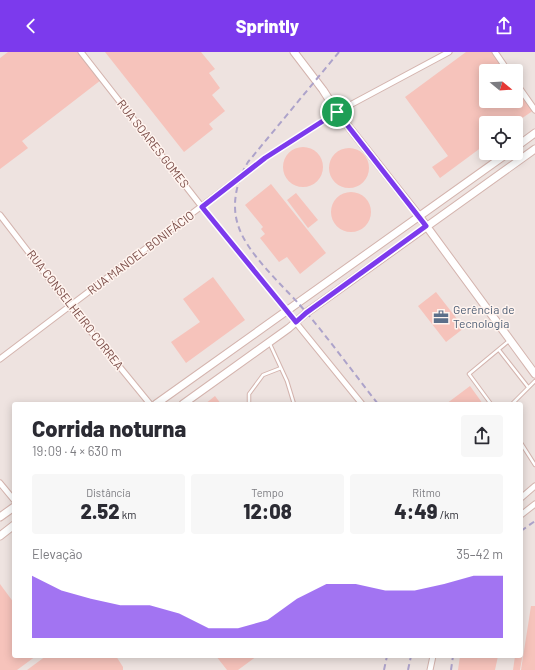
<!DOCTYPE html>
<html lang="pt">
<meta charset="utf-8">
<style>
body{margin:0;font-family:Barlow,sans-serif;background:#f7f7f7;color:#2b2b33;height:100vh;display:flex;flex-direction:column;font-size:15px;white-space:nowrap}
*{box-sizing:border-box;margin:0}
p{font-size:13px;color:#7c7c81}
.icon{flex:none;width:22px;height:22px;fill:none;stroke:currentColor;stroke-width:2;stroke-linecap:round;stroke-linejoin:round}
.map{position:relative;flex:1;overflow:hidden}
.panel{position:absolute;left:12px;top:350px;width:511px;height:256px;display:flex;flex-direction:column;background:#fff;border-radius:4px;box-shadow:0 2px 10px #0003}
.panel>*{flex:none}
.needle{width:26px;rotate:108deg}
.tools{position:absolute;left:479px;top:12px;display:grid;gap:8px}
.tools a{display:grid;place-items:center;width:44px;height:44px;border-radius:4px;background:#fff;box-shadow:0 2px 10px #0003;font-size:20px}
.pin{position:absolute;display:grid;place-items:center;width:34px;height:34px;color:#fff;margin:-17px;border:2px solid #fff;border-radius:50%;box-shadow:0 1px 4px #0007}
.round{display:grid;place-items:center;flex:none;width:42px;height:42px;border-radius:4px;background:#f7f7f7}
.summary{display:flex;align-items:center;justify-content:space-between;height:68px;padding:0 20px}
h1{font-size:22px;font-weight:800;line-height:30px}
.metrics{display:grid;grid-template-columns:repeat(3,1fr);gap:6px;height:68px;padding:4px 20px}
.metrics div{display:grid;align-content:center;border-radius:4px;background:#f7f7f7;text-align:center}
.metrics b{font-size:20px;font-weight:800}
.metrics small{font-size:11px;font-weight:400}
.metrics p{font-size:11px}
.chart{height:112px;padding:8px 20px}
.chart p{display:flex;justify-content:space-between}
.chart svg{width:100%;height:72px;margin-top:4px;fill:#7c3aed;opacity:.7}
header{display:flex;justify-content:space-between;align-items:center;height:52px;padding:0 20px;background:#7c3aed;color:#fff;font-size:18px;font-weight:800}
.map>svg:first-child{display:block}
</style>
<header><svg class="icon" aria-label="back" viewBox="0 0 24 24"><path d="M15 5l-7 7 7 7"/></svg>Sprintly<svg class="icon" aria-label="share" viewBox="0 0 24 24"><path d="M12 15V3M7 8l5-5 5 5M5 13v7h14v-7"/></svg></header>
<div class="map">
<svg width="535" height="618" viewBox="0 0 535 618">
<rect width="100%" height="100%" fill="#feefe7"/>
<!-- industrial -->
<path fill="#eee3e0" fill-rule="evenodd" d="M0,0H535V618H0ZM486,19H516V49H486ZM486,71H516V101H486ZM14,352H521V604H14Z"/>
<!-- building -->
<path fill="#f6c3bb" d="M8,0H79L101,28L22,89L28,96L0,117V6Z
M105,0H201L215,17L209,21L220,36L212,43L225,59L209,72L213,77L184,100Z
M466,0H492L506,19H486V49H516V33L534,58L515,71H486V92L440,126L432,115L448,104L405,45Z
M283 115a20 20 0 1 1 40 0a20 20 0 1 1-40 0Z
M329 116a20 20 0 1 1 40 0a20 20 0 1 1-40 0Z
M271,132L326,201L300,222L287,205L279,210L260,186L265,182L261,177L263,175L245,153Z
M331 160a20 20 0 1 1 40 0a20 20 0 1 1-40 0Z
M296,141L318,168L308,176L287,148Z
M213,225L245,268L186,311L171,290L200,270L183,247Z
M436,240L464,276L446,290L418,254Z
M470,334L483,352H446Z
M215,344L221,352H205Z
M0,532L14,551V604H36L17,618H0Z
M531,554H535V618H521Z
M521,600H523L520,618H513L515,604H521Z
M46,604H116L123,615V618H27Z
M216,604H257L238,618H227Z
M460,604H498L495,618H458Z"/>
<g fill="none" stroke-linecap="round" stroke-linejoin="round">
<!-- service casing -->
<g stroke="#d4b4ae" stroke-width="4.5">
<path id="service" d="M269,290L287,329L294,352
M499,298L528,335
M249,352V342L263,323L281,316
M491,352L469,322L510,288
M512,352L535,329
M521,391L535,413"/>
</g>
<!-- minor casing -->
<g stroke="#d4b4ae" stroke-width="7">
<path id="minor" d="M81,0L202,155L362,352
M495,0L508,19
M516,31L535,58
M0,163L70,254L150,352
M0,307L265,106L337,60L449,0
M0,431L14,448
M521,446L535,434
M521,463L535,452
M430,618L433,604"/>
</g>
<!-- tertiary casing -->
<g stroke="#d4b4ae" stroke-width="9">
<path id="tertiary" d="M294,0L323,38L337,60L419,164L535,322
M516,95L535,81
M156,352L508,101
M183,352L289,276L306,261L535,97
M0,465L14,455
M0,484L14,473"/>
</g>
<!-- service -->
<use href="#service" stroke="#fff" stroke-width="2.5"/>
<!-- minor -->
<use href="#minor" stroke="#fff" stroke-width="5"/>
<!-- tertiary -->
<use href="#tertiary" stroke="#fff" stroke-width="7"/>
<!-- rail -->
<path stroke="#ada3ca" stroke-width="2" stroke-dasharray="6 4" stroke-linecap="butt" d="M339,0L248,110C237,128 231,152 238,173C246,200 280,231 299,252C327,284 352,319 378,352
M521,479L535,469
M384,618L387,604
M408,618L411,604
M451,618L453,604"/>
</g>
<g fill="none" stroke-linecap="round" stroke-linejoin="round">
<!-- route casing -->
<g stroke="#fff" stroke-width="8">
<path id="route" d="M337,60L426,174L306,261L296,270L202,155L265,106Z"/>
</g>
<!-- route -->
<use href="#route" stroke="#7c3aed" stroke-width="5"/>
</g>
<!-- icons -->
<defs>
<g id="office-bare" transform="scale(1.2)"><path d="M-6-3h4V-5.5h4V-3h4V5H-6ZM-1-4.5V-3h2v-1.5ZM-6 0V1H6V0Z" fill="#5c6f8a" stroke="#fff4ef" stroke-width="2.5" paint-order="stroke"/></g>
</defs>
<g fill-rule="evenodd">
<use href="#office-bare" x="441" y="265"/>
</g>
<g text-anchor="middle" stroke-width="3" stroke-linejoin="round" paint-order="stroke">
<!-- street labels -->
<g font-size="12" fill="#7b4d48" stroke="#fff4ef">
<text transform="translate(153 92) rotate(52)" y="4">RUA SOARES GOMES</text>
<text transform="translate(141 201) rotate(-37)" y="4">RUA MANOEL BONIFÁCIO</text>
<text transform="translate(75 258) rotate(52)" y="4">RUA CONSELHEIRO CORREA</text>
</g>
<!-- service labels -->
<g font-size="12" fill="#4e5e75" stroke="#fff4ef" text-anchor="start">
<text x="453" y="262">Gerência de<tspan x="453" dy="14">Tecnologia</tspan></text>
</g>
</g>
</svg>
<div class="tools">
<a><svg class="needle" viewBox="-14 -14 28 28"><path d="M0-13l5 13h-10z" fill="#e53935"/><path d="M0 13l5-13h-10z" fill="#7c7c81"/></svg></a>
<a><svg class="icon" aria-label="locate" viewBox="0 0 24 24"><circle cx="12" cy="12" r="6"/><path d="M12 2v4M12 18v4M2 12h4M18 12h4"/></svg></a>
</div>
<div class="pin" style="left:337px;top:60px;background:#1e9e55"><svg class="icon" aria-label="arrive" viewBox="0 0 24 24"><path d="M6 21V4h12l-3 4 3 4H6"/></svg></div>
<section class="panel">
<div class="summary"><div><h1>Corrida noturna</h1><p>19:09 · 4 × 630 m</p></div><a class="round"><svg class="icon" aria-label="share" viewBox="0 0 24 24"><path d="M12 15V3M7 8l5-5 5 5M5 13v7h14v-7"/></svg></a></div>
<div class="metrics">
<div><p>Distância</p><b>2.52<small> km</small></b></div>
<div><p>Tempo</p><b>12:08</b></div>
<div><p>Ritmo</p><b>4:49<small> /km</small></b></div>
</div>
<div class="chart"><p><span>Elevação</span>35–42 m</p>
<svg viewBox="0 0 160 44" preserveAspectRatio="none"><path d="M0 44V6L10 15L20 20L30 24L40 24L50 29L60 38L70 38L80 33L90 20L100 11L110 11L120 15L130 15L140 11L150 6L160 6V44z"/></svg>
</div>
</section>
</div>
